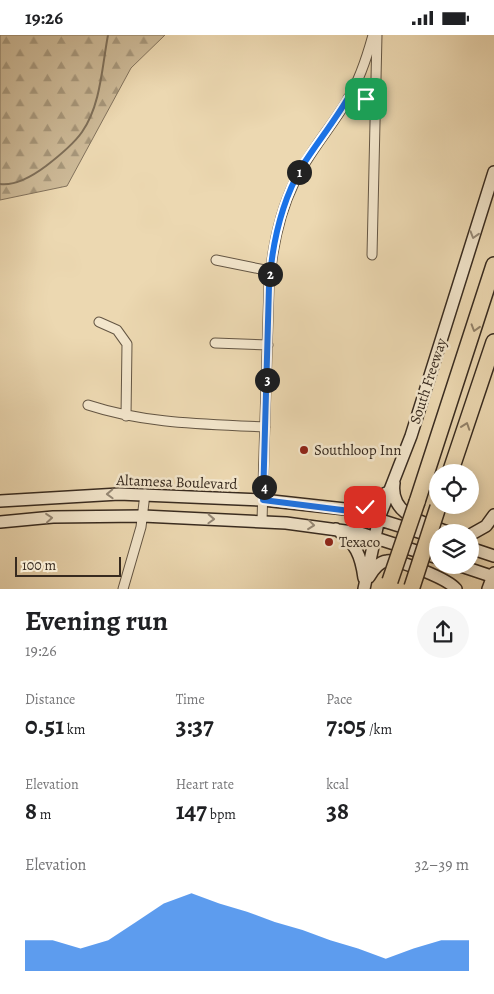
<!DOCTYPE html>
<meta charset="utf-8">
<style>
body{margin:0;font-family:Alegreya,serif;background:#f6f6f6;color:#202124;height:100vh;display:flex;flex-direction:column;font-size:19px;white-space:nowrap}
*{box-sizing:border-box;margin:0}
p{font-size:16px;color:#757577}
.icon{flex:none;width:28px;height:28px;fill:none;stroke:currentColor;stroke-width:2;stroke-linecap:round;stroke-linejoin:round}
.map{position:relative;height:554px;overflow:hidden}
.side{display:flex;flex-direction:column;background:#fff;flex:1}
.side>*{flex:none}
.buttons{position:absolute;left:429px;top:429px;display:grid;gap:10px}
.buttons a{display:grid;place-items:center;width:50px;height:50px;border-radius:50%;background:#fff;box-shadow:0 2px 12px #0003;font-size:25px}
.scale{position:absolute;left:15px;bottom:12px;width:106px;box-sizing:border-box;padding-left:5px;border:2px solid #372a1f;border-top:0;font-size:14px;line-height:18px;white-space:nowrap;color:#372a1f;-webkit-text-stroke:4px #f3e6cc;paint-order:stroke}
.pin{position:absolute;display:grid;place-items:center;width:42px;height:42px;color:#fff;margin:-21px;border-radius:10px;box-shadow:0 2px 8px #0006}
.km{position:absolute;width:25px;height:25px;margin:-12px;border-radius:50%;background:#222;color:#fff;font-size:14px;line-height:25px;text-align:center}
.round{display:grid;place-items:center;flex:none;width:52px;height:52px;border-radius:26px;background:#f6f6f6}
.headline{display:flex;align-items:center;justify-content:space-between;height:85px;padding:0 25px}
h1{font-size:28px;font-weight:700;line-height:38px}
.figures{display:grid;grid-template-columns:repeat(3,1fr);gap:8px;height:85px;padding:5px 25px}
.figures div{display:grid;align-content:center}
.figures b{font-size:25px;font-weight:700}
.figures small{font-size:14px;font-weight:400}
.figures p{font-size:14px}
.chart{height:140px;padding:10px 25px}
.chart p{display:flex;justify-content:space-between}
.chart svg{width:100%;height:90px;margin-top:5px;fill:#1a73e8;opacity:.7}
.status{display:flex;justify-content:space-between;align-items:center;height:35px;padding:0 25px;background:#fff;direction:ltr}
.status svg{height:14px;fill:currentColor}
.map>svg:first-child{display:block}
</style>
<div class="status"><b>19:26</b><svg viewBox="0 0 49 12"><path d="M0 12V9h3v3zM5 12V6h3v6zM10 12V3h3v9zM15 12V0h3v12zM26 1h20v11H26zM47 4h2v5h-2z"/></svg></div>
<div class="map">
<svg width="494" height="554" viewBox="0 0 494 554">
<defs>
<pattern id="forest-firs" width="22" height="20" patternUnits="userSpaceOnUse" patternTransform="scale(1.25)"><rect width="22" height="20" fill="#cdba98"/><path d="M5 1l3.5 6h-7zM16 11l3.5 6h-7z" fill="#a7977b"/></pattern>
</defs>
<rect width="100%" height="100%" fill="#ecd8b1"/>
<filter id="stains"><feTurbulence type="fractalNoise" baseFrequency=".004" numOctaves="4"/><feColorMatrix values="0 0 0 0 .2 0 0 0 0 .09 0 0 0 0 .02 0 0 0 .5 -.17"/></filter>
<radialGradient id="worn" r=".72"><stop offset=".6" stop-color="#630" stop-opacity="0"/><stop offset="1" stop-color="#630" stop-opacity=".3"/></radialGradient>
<!-- forest -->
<path fill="url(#forest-firs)" stroke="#82725c" d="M0,0H165L131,33L67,151L0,165Z"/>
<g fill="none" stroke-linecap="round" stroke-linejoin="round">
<!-- stream -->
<path stroke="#7e6f59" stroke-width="2" d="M0,149C16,151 34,140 46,131C59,121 73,110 82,97C101,70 102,31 108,0"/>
<!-- minor casing -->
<g stroke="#645644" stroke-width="11">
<path id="minor" d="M348,63L366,64L375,74
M372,220L377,0
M216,225L270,236
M99,287L117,295L127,309L126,381
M215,308L268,310
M88,370C146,389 205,389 265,392
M262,486L269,251C272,215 278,181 294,148C308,118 331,93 348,64C360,44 367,22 373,0
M123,554L141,492L145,459"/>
</g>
<!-- secondary casing -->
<g stroke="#372a1f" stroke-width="14">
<path id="secondary" d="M394,448C389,481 426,488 450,498
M0,466L119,459L263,465L345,474L438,503
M353,475L374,468L386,458
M0,487L53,482L143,481L286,488L360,498L438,523
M336,494C356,508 361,521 364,543
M470,500L486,491L494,480
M470,513L494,521
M458,530L494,542
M369,542C373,535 378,527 387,526C399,524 448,544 456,554
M364,554L379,483L411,401L494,137
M488,554L494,538"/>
</g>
<!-- motorway casing -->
<g stroke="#372a1f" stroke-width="18">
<path id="motorway" d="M450,438L494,307
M417,467L494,230"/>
</g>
<!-- minor -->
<use href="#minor" stroke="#f3e6cc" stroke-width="9"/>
<!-- secondary -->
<use href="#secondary" stroke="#f3e6cc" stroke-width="11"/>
<!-- motorway -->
<use href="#motorway" stroke="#ecd8b1" stroke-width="15"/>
<!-- motorway-bridge casing -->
<g stroke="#372a1f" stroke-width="18" stroke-linecap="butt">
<path id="motorway-bridge" d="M390,546L417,467
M412,552L438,472"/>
</g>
<!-- motorway-bridge -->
<use href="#motorway-bridge" stroke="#ecd8b1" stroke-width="15"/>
</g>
<!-- one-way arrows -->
<defs><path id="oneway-chevron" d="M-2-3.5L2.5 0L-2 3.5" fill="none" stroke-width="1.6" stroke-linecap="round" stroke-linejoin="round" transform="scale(1.25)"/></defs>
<g stroke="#958876">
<use href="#oneway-chevron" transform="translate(474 200) rotate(107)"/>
<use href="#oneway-chevron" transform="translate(110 459) rotate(178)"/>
<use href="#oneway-chevron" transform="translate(49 483) rotate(-5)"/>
<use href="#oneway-chevron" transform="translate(211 484) rotate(2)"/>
<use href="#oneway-chevron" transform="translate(311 490) rotate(6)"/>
</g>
<g stroke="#928168">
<use href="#oneway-chevron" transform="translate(475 293) rotate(107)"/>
<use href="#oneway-chevron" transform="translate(466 391) rotate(-71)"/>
</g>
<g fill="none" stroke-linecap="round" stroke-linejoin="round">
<!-- route casing -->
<g stroke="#fff" stroke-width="10">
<path id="route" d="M365,472L350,476L263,465L269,251C272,210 280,170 301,133C316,109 334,87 348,63L366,64"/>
</g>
<!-- route -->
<use href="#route" stroke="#1a73e8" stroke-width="6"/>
</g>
<!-- markers -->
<g fill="#8f2418" stroke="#f3e6cc" stroke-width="2">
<circle cx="304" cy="415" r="5"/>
<circle cx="329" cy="507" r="5"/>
</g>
<g text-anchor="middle" stroke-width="5" stroke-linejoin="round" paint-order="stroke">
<!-- street labels -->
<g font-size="15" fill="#372a1f" stroke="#f3e6cc">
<text transform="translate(428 346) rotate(-72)" y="5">South Freeway</text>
<text transform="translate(177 447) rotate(2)" y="5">Altamesa Boulevard</text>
</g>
<!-- poi labels -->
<g font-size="15" fill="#372a1f" stroke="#f3e6cc" text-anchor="start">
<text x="314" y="420">Southloop Inn</text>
<text x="339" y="512">Texaco</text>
</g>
</g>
<rect width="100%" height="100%" filter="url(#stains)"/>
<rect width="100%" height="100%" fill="url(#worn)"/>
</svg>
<div class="buttons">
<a><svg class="icon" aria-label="locate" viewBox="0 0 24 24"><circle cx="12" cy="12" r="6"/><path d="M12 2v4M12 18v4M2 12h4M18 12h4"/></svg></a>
<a><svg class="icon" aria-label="layers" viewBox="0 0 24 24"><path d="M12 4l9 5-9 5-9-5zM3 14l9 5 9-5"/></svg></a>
</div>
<div class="scale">100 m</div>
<div class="pin" style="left:366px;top:64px;background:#1e9e55"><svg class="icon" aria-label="arrive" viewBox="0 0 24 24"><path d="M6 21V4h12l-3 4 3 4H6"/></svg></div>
<div class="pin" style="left:365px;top:472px;background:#d93025"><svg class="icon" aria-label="check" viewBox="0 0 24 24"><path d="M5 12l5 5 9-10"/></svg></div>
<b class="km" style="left:299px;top:137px">1</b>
<b class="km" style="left:270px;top:239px">2</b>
<b class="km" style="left:267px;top:345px">3</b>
<b class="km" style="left:264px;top:452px">4</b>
</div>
<section class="side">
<div class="headline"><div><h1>Evening run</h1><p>19:26</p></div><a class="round"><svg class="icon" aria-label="share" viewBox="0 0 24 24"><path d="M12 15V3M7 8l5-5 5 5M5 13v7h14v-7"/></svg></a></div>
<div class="figures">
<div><p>Distance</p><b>0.51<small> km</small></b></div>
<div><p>Time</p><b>3:37</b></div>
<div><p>Pace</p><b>7:05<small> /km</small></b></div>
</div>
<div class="figures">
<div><p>Elevation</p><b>8<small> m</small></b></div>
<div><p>Heart rate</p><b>147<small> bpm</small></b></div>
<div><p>kcal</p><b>38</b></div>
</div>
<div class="chart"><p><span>Elevation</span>32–39 m</p>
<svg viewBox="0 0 160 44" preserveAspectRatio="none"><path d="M0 44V29L10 29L20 33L30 29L40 20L50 11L60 6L70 11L80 15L90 20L100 24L110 29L120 33L130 38L140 33L150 29L160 29V44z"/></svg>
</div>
</section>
